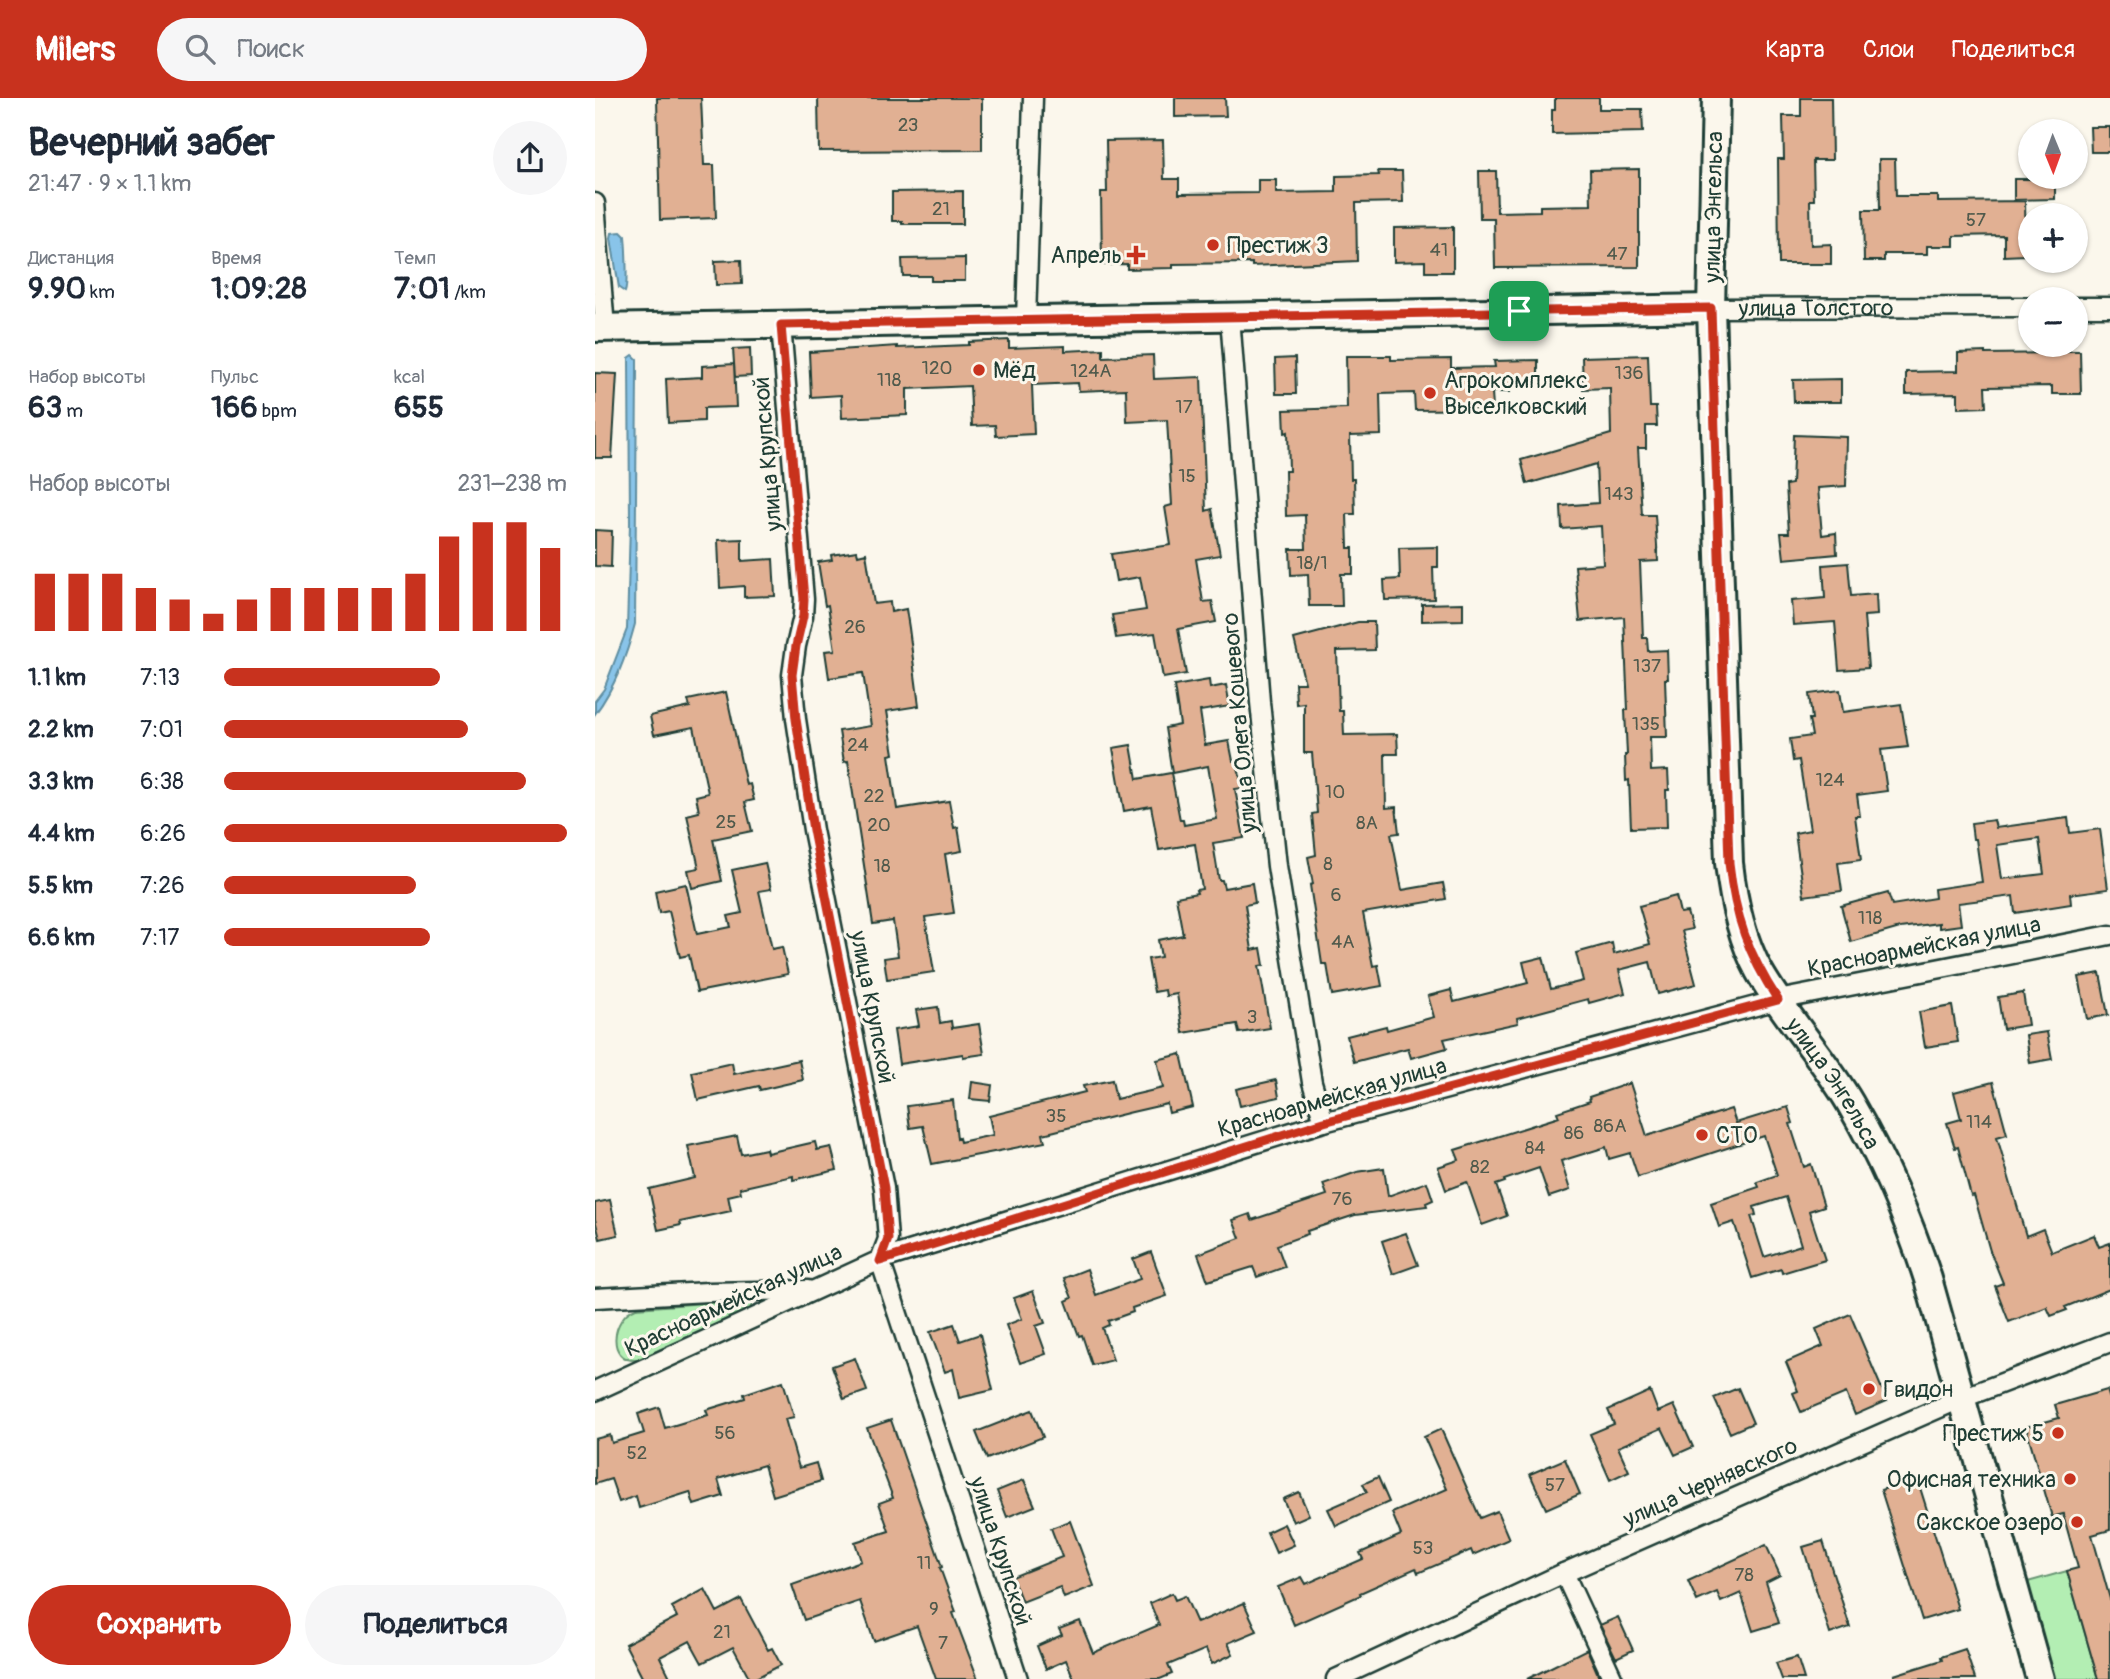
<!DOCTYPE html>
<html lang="ru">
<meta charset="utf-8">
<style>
body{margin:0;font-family:Pangolin,sans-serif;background:#f6f6f7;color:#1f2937;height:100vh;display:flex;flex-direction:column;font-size:26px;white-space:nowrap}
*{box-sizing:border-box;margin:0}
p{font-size:23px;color:#747a83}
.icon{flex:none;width:38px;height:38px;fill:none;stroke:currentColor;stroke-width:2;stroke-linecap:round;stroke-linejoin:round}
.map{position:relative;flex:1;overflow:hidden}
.side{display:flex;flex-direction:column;background:#fff;width:595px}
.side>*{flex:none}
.needle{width:46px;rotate:179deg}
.buttons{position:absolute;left:1423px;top:21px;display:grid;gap:14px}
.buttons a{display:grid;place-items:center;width:70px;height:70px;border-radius:50%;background:#fff;box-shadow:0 2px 5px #0004;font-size:35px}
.pin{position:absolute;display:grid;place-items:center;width:60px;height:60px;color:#fff;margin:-30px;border-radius:14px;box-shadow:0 4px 10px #0006}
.round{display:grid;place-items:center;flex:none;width:74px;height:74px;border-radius:37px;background:#f6f6f7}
.head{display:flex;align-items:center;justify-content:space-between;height:119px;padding:0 28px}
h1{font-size:38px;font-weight:700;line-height:52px}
.stats{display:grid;grid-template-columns:repeat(3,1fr);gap:10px;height:119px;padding:7px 28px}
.stats div{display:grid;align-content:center}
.stats b{font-size:30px;font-weight:700}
.stats small{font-size:19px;font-weight:400}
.stats p{font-size:19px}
.chart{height:196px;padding:14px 28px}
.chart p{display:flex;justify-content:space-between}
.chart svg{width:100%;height:126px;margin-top:7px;stroke:#c8321e;stroke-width:6}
.action{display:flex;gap:14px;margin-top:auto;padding:14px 28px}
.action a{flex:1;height:80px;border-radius:42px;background:#c8321e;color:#fff;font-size:28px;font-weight:700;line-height:80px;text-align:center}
.action a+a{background:#f6f6f7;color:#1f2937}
ul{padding:0 28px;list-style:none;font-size:23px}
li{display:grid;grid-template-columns:112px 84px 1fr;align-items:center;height:52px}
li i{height:18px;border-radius:9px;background:#c8321e}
header{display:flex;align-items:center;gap:42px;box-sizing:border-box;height:98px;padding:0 35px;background:#c8321e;color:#fff}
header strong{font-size:33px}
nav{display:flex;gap:38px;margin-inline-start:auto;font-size:24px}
.search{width:490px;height:63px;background:#f6f6f7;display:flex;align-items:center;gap:18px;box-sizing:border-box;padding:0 24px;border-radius:38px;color:#747a83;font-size:26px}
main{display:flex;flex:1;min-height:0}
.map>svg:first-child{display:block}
</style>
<header>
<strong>Milers</strong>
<div class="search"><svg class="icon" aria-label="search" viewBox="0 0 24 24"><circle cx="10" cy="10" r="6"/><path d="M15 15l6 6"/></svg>Поиск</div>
<nav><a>Карта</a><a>Слои</a><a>Поделиться</a></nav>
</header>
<main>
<section class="side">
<div class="head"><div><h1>Вечерний забег</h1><p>21:47 · 9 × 1.1 km</p></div><a class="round"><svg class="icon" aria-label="share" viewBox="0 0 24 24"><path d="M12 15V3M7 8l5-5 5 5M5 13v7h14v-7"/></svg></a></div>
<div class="stats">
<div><p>Дистанция</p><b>9.90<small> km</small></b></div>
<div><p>Время</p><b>1:09:28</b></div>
<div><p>Темп</p><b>7:01<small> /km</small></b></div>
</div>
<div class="stats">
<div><p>Набор высоты</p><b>63<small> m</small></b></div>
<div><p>Пульс</p><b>166<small> bpm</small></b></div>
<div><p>kcal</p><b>655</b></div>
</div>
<div class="chart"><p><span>Набор высоты</span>231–238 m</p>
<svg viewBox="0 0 160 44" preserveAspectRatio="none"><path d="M5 44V24M15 44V24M25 44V24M35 44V29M45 44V33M55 44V38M65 44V33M75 44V29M85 44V29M95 44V29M105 44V29M115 44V24M125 44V11M135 44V6M145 44V6M155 44V15"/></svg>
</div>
<ul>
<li><b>1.1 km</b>7:13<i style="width:63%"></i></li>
<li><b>2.2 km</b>7:01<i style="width:71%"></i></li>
<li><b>3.3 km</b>6:38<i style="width:88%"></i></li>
<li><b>4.4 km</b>6:26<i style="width:100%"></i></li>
<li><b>5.5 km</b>7:26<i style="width:56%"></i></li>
<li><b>6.6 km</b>7:17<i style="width:60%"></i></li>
</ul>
<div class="action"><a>Сохранить</a><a>Поделиться</a></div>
</section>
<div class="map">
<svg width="1515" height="1581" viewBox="0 0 1515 1581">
<rect width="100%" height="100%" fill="#fbf7ec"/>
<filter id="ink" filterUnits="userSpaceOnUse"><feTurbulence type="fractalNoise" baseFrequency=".0143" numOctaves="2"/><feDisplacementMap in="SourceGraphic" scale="14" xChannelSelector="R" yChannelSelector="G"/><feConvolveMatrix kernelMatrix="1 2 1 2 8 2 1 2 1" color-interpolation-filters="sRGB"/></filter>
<g filter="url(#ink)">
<!-- green -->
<path fill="#b3eeb3" stroke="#699674" stroke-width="2" d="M151,1202L156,1206V1211L42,1262C11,1264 16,1219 41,1210Z
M1472,1473L1503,1581H1457L1429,1485Z"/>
<!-- water -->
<path fill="#89c4e9" stroke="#5f8ea1" stroke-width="2" d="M26,134L30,138C31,149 33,188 30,194L24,190L16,140L17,135Z
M38,257L42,261V275L40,526C31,559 20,589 0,616V603L9,591L32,531L35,425L34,260Z"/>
<!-- building -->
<path fill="#e1b093" stroke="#1f3d34" stroke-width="2" fill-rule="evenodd" d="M62,0H106L109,67H119L121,120L65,122Z
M223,0H387V52L224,53Z
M580,0H630L631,18L580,19Z
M960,0H1004V11H1047L1048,34L957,36V12H960Z
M1206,0H1236L1237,62H1218L1219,102H1215L1216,147L1236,146V166H1184L1183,61H1189L1188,18H1206Z
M1495,29H1515V54H1496Z
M568,42L569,81H584V96L663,95V82H681V95L741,94V78L784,77L783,73H807L808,104L761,105L762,163L657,168V165L578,166V170L532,171V166L507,167L506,94H512L511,43Z
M1284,61H1300L1301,98H1343V104L1430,103L1431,157L1409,158V137L1359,138V148H1332V156H1289V163H1269L1268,112H1285Z
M1044,71V169L900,170L899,120H885L884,73H901L902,114L945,113V108L996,107L995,72Z
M1440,79H1460V101L1419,102V81H1440Z
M368,93V126H307V123H297V94Z
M858,129V174H830V163L799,164V130Z
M370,160V183H336V178H308L307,161Z
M146,162L147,186L121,187L120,163Z
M414,242V250L470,248V253L508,251V259L558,257L559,281L606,279L611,413L617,411L625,457L601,461L608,504L617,503L621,524L583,531L591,576L568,580L560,535L521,540L517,517L551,512L545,479L521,483L516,456L576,447L570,409L577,407L572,322L532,324L531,291L484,293L483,285L437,287L439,336L401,338L400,327L377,328L375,288L312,291V317L247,320L246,297L216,299L214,254L302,248V250L374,247V244Z
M155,250L156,278L140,279L138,251Z
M1456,253H1485L1486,296H1457V288L1390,289L1391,309L1363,310V295L1311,296V274L1363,273V255L1390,254V256L1456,255Z
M1053,257L1055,309H1061L1062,328H1051V350H1043L1047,417H1060L1063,463L1045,464L1048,540H1052L1053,553L1072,552L1073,581H1070L1072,639H1055L1056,673L1073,672L1074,692H1071L1072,729L1036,730L1034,682L1031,683L1030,657H1032L1030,612H1033L1029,519L985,523L980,468L1008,466L1006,428L967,431L966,408L1003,405L1001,366L932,386L926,362L1016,336L1015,290L988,291L987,259Z
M751,258H796V262L856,261V270L900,269L899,263L943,262V285L914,286V294H897L898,311L820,312L819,295L785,296L786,337L755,338L756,381H759L760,416H752L753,450H758V476H746L747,508H714L713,476L696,477L695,451H711L710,417L691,418L690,373H694L693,334L690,335L689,312L752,310Z
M700,260L701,296H681L680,261Z
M139,266L141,309L109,310V323L73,325L71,281L107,279V268Z
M0,275L22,276L17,360H0Z
M1246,281V304H1199L1198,282Z
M1199,337L1252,339L1251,388L1223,390L1227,437L1241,435L1242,456L1189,461L1186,435H1194L1191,387L1197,386Z
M0,432L17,433L16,469L0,468Z
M147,441V463L178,461L180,498L149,499V488L125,490L123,442Z
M843,449V469H838L839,501L790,502L789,482L805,481L804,450Z
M262,453L263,457L271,455L279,506L295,504L296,514L311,511L314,530L324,608L292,613L299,656L294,657L302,711L354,703L359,730L363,729L367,753L350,756L359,815L330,819L339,874L292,881L289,860L303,858L298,823L278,826L253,663L249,664L244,633L276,628L268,575L234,580L230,553L240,552L233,507L230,508L223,464L237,462L236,457Z
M1253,465L1256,498L1281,496L1282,517L1269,518L1273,570L1244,572L1240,524L1198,527L1196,503L1230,500L1228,467Z
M868,505V522L827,523V506Z
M763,524H779L780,552L742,553L744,613H748L749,637L802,636L803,656H790L791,710L801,709L804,735L796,736L807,792L848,785L851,801L768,815L778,868L783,867L787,888L737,897L732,866H727L715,787L718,786L713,759L721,757L717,716L722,715L717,655H709V605L701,606L700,585H710L699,541Z
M614,582L615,590L631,587L635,608L605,613L610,647L634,643L638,663H642L647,690L640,691L649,740L618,745L624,782H627L629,790L657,785L660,805L650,807L657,852L666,850L669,867L664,868L675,930L644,935L642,926L588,935L582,896L571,898L570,892L559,894L553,861L566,859L563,842L588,837L581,799L602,795L601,792L607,791L600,746L564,752L556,708L529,713L518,650L536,647L542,681L576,675L585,722H588L589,727L622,721L613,668L577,675L570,630L585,627L579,588Z
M1245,592L1248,614L1306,606L1313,649L1286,652L1292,693L1262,697L1265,718H1260L1266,762L1243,765L1247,793L1209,798L1200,735L1215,732L1204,662L1198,663L1195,641L1217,638L1214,621H1217L1214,596Z
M131,594L151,687L155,686L159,702L150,704L157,733L118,741L127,783L97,790L93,772L104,770L92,717L104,714L101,698L113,695L99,629L59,637L55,618L95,609L93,602Z
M1473,720L1475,735L1505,731L1513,791L1475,796L1476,806L1420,815L1418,798L1363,805L1366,827L1344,830V825L1305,830L1256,844L1246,808L1293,795L1297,807L1340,800L1339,791L1387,784L1381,741H1378L1376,725L1399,722L1401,730ZM1444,741L1449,776L1407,781L1402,747Z
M170,765L176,791L164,793L177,851L187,849L193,876L102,894L94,857L85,859L74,813L64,815L60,793L91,786L102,836L136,829L133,818L147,815L137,772Z
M1081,798L1085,815L1092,814L1097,831L1087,833L1101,886L1063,896L1055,864L1024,872L1030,895L994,905L993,901L922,920L923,925L849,941L852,950L816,960L813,950L759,964L752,938L791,928L792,932L839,919L833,898L856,892L859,904L933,885L928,864L948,859L956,891L988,883L981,855L1017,845L1019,856L1055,846L1044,808Z
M1505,875L1513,917L1492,921L1484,879Z
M1428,895L1433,927L1408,931L1403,899Z
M1357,908L1363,944L1330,949L1324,914Z
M343,909L345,925L356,923L357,930L384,926L389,956L368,959V956L304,966L299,932L324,928L321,912Z
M1452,934L1457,961L1435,965L1431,937Z
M586,956L598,1009L574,1015L572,1006L537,1014L448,1036L450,1044L337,1066L328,1028L315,1030L312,1008L358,1002L362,1041L364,1040L365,1044L398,1037L394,1018L490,994L488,988L517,982L521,1001L568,990L562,962Z
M204,962L208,982L165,992L164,988L103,1002L97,974L137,965L139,976Z
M681,982L684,999L645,1008L641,991Z
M377,984L397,987L395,1003L375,1001Z
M1398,984L1412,1036L1402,1039L1431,1138L1448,1131L1457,1154L1499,1137L1504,1149L1515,1145V1191L1470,1209L1472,1212L1456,1218L1452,1209L1414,1224L1400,1188L1408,1185L1395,1153L1379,1097L1376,1098L1363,1049L1360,1050L1352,1025L1366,1021L1359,994Z
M1035,985L1052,1038L1136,1011L1141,1025L1193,1009L1198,1025L1195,1026L1209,1069L1216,1066L1229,1108L1214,1113L1230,1162L1187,1175L1186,1171L1157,1180L1139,1124L1124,1129L1116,1105L1164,1089L1162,1084L1182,1077L1169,1038L1043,1079L1035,1055L1014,1061L1011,1049L966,1063L975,1092L954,1099L944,1070L909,1082L910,1084L901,1087L912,1118L887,1127L872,1084L851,1092L843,1069L864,1062L860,1052L964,1019L962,1014L995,1003L994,999ZM1191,1099L1206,1147L1169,1159L1156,1118L1161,1117L1159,1109Z
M142,1038L146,1056L171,1051L172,1055L220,1044L222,1052L236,1049L242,1072L198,1082V1078L145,1090L146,1095L133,1098L136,1113L85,1124L86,1127L63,1132L54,1091L100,1080L93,1048Z
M789,1070L793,1098L832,1084L838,1102L831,1105L832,1108L760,1117L712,1133L713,1136L682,1147L690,1169L662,1179L658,1169L613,1183L603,1156L645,1140L638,1122L655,1116L657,1122L732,1097L728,1086L762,1074Z
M15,1102L23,1137L5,1141L0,1121V1105Z
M811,1135L823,1167L798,1176L787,1143Z
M556,1154L572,1198L537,1210L538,1214L513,1223L514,1227L507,1230L518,1262L497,1267L487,1237L484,1238L471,1203L477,1200L469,1180L492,1171L501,1197L545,1181L538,1161Z
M438,1193L450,1225L441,1228L451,1256L425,1265L411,1227L427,1221L419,1200Z
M1255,1216L1292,1303L1260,1317L1251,1295L1206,1314L1198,1295L1203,1293L1191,1264L1228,1248L1221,1231Z
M359,1226L365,1243L385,1236L398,1292L364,1300L358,1271L350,1274L335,1234Z
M260,1260L272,1293L249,1301L237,1268Z
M188,1283L199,1319L190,1321L204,1370L221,1365L226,1383L178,1398L169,1367L123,1381L128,1398L99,1407L95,1394L44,1410L41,1398L24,1404L16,1381L0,1386V1341L15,1337L17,1345L49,1335L43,1316L64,1309L70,1330L113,1317L111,1312L150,1300L149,1296Z
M1143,1290L1158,1325L1135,1335L1119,1300Z
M1512,1292L1515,1302V1432L1497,1437L1515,1501V1581H1503L1472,1473L1483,1470L1468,1416L1457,1419L1431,1329L1464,1320L1460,1307Z
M1055,1293L1063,1314L1079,1307L1098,1349L1080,1357L1067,1330L1023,1349L1034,1373L1015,1382L995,1336L1019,1326L1013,1312Z
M437,1312L448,1339L392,1361L381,1334Z
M296,1322L347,1469L345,1470L361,1514L358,1515L383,1581H341L322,1528L279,1543L265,1503L209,1522L197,1487L266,1463L260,1444L294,1433L284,1405L298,1400L272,1330Z
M846,1331L885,1420L902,1413L914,1441L878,1457L876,1452L823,1475L821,1470L765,1495L766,1497L699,1527L683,1489L707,1479L711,1486L768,1461L765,1455L806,1437L797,1415L852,1391L829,1339Z
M970,1361L985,1396L951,1411L935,1376Z
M783,1379L794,1404L741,1428L733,1411L772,1394L768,1386Z
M1322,1380L1363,1511L1327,1522L1286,1392Z
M429,1382L440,1408L412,1419L402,1393Z
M704,1394L714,1417L698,1424L688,1401Z
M475,1423L499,1488L469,1500L465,1489L427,1504L417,1479L467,1459L456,1430Z
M689,1426L699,1447L681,1455L672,1434Z
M1228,1443L1255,1529L1235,1536L1208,1449Z
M1171,1447L1185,1477L1171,1484L1184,1525L1158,1533L1146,1495L1126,1504L1122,1494L1102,1503L1093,1483Z
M110,1491L122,1514L146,1501L173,1552L177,1550L186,1567L159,1581H155L138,1549L107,1565L95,1543L65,1559L76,1581H48L30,1546L82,1519L77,1509Z
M577,1495L580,1502L590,1498L602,1525L649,1505L662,1533L633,1545L638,1556L617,1566L611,1551L573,1567L577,1576L565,1581H479L471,1562L451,1571L442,1548L467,1537L464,1531L485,1523L498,1555L564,1527L555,1505Z
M1023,1519L1038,1552L1021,1560L1005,1527Z
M992,1551L1005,1581H932Z
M1370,1551L1380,1581H1300L1299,1577L1347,1562L1346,1559Z
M1202,1559L1209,1581H1187L1181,1565Z"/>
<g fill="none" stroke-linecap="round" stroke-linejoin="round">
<!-- street casing -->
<g stroke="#1f3d34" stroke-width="23">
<g id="street">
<path d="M0,105L10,230"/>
<path d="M1480,209H1515"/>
<path id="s1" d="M1116,210L1435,209"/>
<path d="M635,219L665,604L682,768L717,984L729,1024"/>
<path d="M431,222L438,0"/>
<path d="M186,227L209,501L208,518L201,548L197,577L201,621L218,732L289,1090L293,1141L285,1162L423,1581"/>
<path d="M0,1200L113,1194L213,1192"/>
<path d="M0,1293L285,1162L729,1024L1183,902L1515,837"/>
<path d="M969,1475L1018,1581"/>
<path d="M741,1581L969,1475L1365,1301L1515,1244"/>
</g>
</g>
<!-- secondary casing -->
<g stroke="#1f3d34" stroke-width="32">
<g id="secondary">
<path id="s2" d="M1121,0L1116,210L1134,765C1138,801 1146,840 1164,873C1190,919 1228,959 1255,1005C1288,1062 1313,1119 1333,1181L1445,1581"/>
<path d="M0,230L1116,210"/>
</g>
</g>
<!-- street -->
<use href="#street" stroke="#fbf7ec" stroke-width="18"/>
<!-- secondary -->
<use href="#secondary" stroke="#fbf7ec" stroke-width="26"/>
</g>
</g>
<g fill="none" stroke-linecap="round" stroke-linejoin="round" filter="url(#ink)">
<!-- route casing -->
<g stroke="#fff" stroke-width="14">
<path id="route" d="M1116,210L1134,765C1140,819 1153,856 1183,902L729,1024L285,1163L293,1141L289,1090L218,732L201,621L197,577L201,548L208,518L209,501L186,227Z"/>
</g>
<!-- route -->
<use href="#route" stroke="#c8321e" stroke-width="9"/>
</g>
<!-- markers -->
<g fill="#c8321e" stroke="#fbf7ec" stroke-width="2.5">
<circle cx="618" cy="147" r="7"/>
<path d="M537.5 146.5h7v7h7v7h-7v7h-7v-7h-7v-7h7z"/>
<circle cx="384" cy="272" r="7"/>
<circle cx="835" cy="295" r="7"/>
<circle cx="1107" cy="1037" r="7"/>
<circle cx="1274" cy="1291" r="7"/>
<circle cx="1463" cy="1335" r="7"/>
<circle cx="1475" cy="1381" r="7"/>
<circle cx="1482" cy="1424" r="7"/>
</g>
<g text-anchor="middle" stroke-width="6" stroke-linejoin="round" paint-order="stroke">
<!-- number labels -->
<g font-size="19" fill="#505a4c">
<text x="313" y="33">23</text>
<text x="346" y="117">21</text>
<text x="1381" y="128">57</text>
<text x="844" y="158">41</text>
<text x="1022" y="162">47</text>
<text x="342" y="276">120</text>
<text x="496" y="279">124А</text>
<text x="1034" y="281">136</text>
<text x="294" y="288">118</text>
<text x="589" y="315">17</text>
<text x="592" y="384">15</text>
<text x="1024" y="402">143</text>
<text x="717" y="471">18/1</text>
<text x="260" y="535">26</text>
<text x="1052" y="574">137</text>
<text x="1051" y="632">135</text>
<text x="263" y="653">24</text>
<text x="1235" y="688">124</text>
<text x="740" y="700">10</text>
<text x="279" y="704">22</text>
<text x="131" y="730">25</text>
<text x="772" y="731">8А</text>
<text x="284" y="733">20</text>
<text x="733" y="772">8</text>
<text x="287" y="774">18</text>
<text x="741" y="803">6</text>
<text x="1275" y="826">118</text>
<text x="748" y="850">4А</text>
<text x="657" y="925">3</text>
<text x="461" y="1024">35</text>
<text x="1384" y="1030">114</text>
<text x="1015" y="1034">86А</text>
<text x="979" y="1041">86</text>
<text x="940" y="1056">84</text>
<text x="885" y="1075">82</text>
<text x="747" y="1107">76</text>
<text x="130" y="1341">56</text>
<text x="42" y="1361">52</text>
<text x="960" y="1393">57</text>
<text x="828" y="1456">53</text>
<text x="329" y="1471">11</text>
<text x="1149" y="1483">78</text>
<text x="339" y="1517">9</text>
<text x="127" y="1540">21</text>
<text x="348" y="1551">7</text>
</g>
<!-- street labels -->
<g font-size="23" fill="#1f3d34" stroke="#fbf7ec">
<text transform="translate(1118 109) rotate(-89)" y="8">улица Энгельса</text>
<text dy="8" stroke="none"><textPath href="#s1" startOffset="105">улица Толстого</textPath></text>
<text transform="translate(172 356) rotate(-95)" y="8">улица Крупской</text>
<text transform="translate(644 625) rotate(-95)" y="8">улица Олега Кошевого</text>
<text transform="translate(1329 848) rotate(-11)" y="8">Красноармейская улица</text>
<text transform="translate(278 909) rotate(79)" y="8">улица Крупской</text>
<text dy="8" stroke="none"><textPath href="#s2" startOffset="1013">улица Энгельса</textPath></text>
<text transform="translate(737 999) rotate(-16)" y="8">Красноармейская улица</text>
<text transform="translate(138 1202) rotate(-25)" y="8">Красноармейская улица</text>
<text transform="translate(1115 1384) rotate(-24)" y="8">улица Чернявского</text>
<text transform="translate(406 1453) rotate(72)" y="8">улица Крупской</text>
</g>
<!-- poi labels -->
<g font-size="23" fill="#1f3d34" stroke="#fbf7ec" text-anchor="start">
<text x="632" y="155">Престиж 3</text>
<text x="527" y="165" text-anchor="end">Апрель</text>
<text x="398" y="280">Мёд</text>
<text x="849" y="290">Агрокомплекс<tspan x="849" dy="26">Выселковский</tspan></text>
<text x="1121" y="1045">СТО</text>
<text x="1288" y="1299">Гвидон</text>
<text x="1449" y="1343" text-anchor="end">Престиж 5</text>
<text x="1461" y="1389" text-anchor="end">Офисная техника</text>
<text x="1468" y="1432" text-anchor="end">Сакское озеро</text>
</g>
</g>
</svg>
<div class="buttons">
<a><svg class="needle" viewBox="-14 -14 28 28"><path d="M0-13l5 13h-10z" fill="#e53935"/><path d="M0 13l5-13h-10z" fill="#747a83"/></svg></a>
<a>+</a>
<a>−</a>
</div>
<div class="pin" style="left:924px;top:213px;background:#1e9e55"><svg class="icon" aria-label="arrive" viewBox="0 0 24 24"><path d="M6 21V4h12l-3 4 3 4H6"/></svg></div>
</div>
</main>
